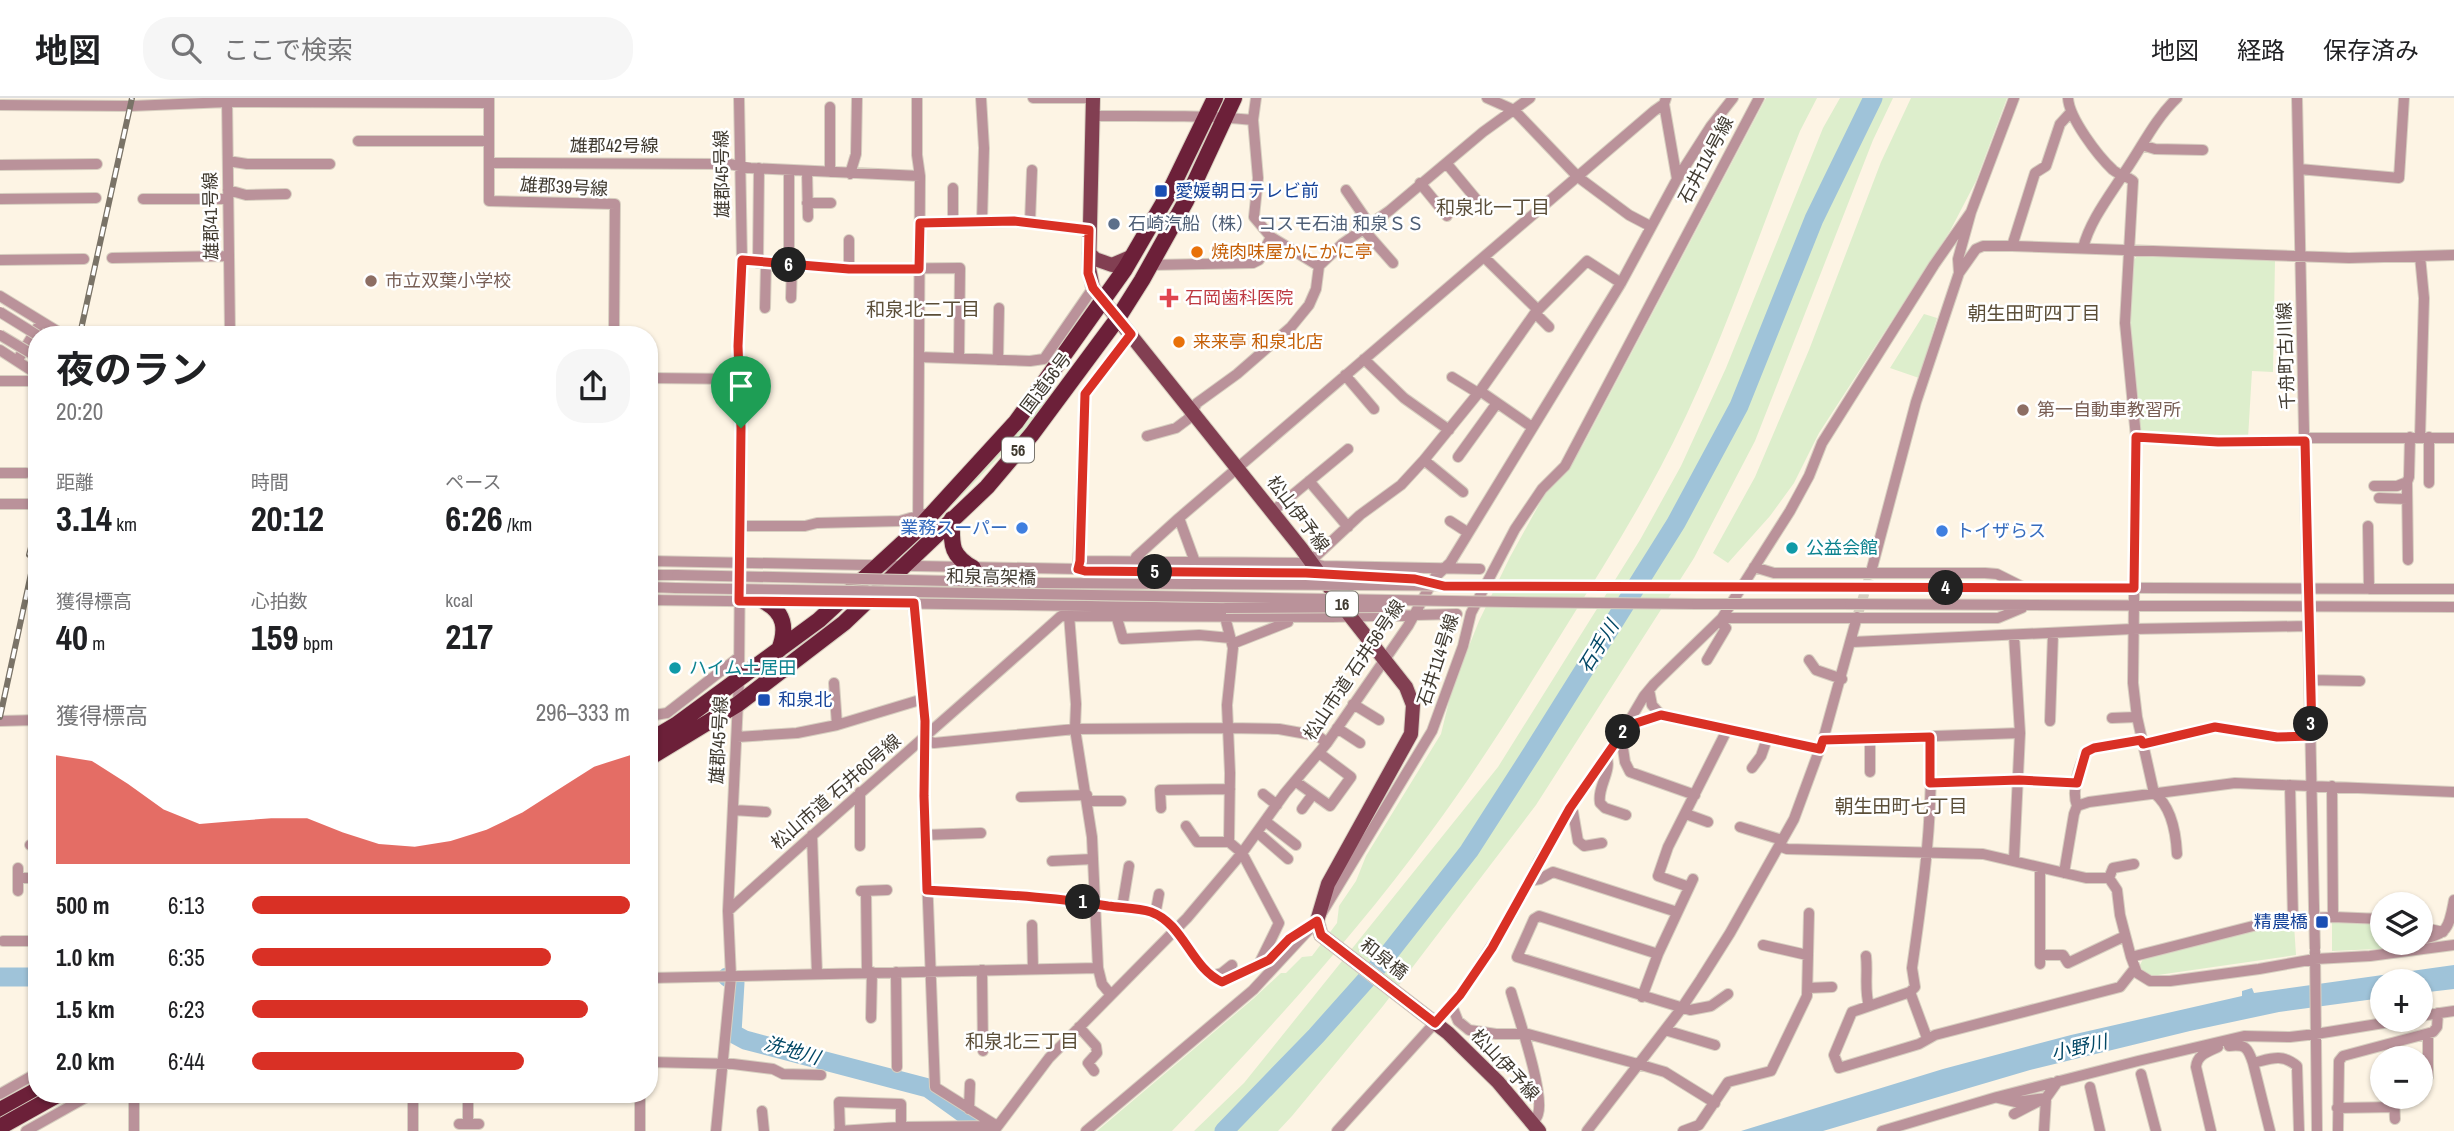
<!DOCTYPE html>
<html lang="ja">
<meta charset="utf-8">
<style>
body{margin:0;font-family:"Archivo Narrow","Noto Sans JP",sans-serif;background:#f6f6f6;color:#202124;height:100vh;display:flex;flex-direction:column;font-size:26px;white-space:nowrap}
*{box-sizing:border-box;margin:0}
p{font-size:23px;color:#757577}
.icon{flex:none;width:38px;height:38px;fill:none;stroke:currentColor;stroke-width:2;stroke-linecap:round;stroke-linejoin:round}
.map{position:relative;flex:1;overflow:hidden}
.details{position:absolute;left:28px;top:228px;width:630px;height:777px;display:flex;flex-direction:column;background:#fff;border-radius:28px;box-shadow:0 2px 5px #0004}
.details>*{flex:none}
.tools{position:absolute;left:2370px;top:794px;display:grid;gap:14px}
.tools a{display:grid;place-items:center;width:63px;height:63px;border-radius:50%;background:#fff;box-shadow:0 2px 5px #0004;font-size:35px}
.pin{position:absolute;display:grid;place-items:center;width:60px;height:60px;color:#fff;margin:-72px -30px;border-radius:50% 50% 50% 0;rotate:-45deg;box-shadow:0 0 7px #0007}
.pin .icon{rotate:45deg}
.km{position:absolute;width:35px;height:35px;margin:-18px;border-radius:50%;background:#222;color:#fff;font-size:19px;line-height:35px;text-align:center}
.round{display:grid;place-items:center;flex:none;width:74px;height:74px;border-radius:28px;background:#f6f6f6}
.head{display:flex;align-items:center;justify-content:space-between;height:119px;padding:0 28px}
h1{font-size:38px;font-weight:700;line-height:52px}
.stats{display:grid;grid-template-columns:repeat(3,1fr);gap:10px;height:119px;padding:7px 28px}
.stats div{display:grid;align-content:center}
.stats b{font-size:35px;font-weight:700}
.stats small{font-size:19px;font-weight:400}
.stats p{font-size:19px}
.chart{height:196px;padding:14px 28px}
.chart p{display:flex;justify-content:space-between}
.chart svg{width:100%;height:126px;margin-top:7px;fill:#d93025;opacity:.7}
ul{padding:0 28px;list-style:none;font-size:23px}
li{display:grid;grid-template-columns:112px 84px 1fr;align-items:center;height:52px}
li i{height:18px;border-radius:9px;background:#d93025}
header{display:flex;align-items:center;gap:42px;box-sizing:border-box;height:98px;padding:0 35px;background:#fff;border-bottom:2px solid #e0e0e0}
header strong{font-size:33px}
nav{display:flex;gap:38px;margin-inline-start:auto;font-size:24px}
.search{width:490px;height:63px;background:#f6f6f6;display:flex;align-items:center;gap:18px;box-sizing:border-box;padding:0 24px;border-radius:28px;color:#757577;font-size:26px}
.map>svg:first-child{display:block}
</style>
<header>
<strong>地図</strong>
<div class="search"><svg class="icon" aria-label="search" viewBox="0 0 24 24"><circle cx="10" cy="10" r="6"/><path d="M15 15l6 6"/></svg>ここで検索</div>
<nav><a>地図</a><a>経路</a><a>保存済み</a></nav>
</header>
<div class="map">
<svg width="2454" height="1033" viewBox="0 0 2454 1033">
<rect width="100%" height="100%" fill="#fdf4e4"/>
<!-- green -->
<path fill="#dec" d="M1766,0H1817L1800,33C1755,145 1717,263 1660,370C1631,425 1598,477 1565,530C1522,599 1479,669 1430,735C1352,841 1263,939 1172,1033H1097L1253,901L1281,875H1286L1302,859L1312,858L1337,825L1339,808L1356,783L1366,758L1441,636L1452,591L1479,523L1510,459L1546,394L1565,375L1583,347Z
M1840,0H1893L1873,42L1755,343L1694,460L1536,707L1383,908L1292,1018L1278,1033H1194L1244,985L1498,669L1640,442L1681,368L1726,270L1823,30Z
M1911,0H2007L1976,83L1950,133L1819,335L1794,385L1770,418L1728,465L1713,455L1755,379L1809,252L1881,64Z
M2138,157L2275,162L2273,274L2252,273L2248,340L2192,339L2142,334L2140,330L2130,236L2133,163Z
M1924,216L1937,220L1919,280L1890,270Z
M1093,241L1056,293L1024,333L918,443L1022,330L1064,280Z
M2337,822L2382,825V845H2401L2399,850L2332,853V824Z
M2294,827L2296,857L2151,878L2143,873L2140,867L2144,859L2262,831Z"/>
<!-- water -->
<path fill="#9fc3d9" d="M2454,867V891L2420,895V884H2382V900L2279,914L2190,933L2030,972L1823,1033H1741L1943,971L2071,937L2242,898V893L2252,890L2254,895Z"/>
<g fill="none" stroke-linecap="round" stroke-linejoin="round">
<!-- river -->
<path stroke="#9fc3d9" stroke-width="19" d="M0,879H37
M727,879L735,885L732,935L745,942L928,990L977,1025
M1224,1033L1316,938L1382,864L1469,753L1532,655L1676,425L1739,308L1814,121L1873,0"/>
<!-- minor-tunnel -->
<path stroke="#d7cfc0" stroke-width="10" stroke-dasharray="10 5" stroke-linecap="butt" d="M1857,519L1871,474"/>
<!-- minor casing -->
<g stroke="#d7cfc0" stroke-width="12">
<path id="minor" d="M227,0L230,236
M489,0V103L615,106L614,236
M917,0V57L920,78L918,431
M981,0L984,50L982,123
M1033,0H1093
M1487,0L1514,12L1578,79L1629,117L1650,128
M2068,0C2069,20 2098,58 2113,72C2119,77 2127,78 2133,83L2125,225L2136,339L2133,585L2137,619L2154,695C2172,709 2176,735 2177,756
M2297,0L2314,809
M0,7L131,8L227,4L489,5
M1092,18C1146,18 1200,17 1253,22L1256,0
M1253,22L1258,80L1254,119L1271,139L1319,168
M358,43H489
M2142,47L2155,51L2203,52
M228,63L247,66H330
M489,65L729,66L750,70L920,78
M1447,66L1476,101
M0,67L97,66
M2299,71L2399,80L2404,0
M807,73L808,119
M830,74V9
M850,76L856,56L857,0
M1677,81L1711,28L1733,0
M1420,85L1447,118
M953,90V124
M228,92L246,97L286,96
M1346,92L1370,127
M0,101L96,100
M143,101H228
M807,105H831
M1030,124L1032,72
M920,125L1030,124L1089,132
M1364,132L1393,165
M849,142V171
M2012,148L2035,75L2046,68L2060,26L2070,15
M2083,150C2090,122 2111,96 2126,72C2143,47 2155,21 2177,0
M2420,158L2424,200L2420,339
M1484,159L1538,212
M112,160L229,158
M0,162L84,161
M742,162L849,171L960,170L959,260
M758,165L759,70
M789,167V72
M1151,167L1253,165L1259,162L1271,139
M1959,175L1958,161L1971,114L2014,0
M0,198L62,236
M791,200L792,167
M765,210L766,165
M1535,215L1549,229
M0,252L37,276
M919,259L1030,263L1044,261L1093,190
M1364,261L1404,300L1449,332
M998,262L999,210
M17,263L38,229
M1345,277L1374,311
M1452,279L1478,295
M649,280L739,281
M0,283H32L37,280
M1480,293L1532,329
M1147,338L1176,330L1188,321L1197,305L1237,276L1291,229L1309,207L1316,191L1319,168L1342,146L1389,113L1483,34L1530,0
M2136,339L2218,344L2305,343
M2429,339V385
M2305,340H2454
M1458,359L1497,305
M1424,362L1463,394
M0,375H26
M1309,383L1348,429
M2374,388H2397L2407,384
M2379,400L2407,401
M0,406H30
M1273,413L1348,351
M1179,420L1195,464
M1450,423L1467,434
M740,428H805L817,425L900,423L924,416
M2368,428L2369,491
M2408,462L2407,384L2409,379L2410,339
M649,463L1078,471L1085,473L1228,474
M1080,463L1312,465L1323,468L1480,471
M1135,463L1136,459L1179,420L1654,13L1664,6
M1312,465L1316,458L1360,417L1401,387L1424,362L1480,293L1535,215L1587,163L1621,185
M1754,469L1774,475H1985L1997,476L2021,488
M1078,470L1085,296L1131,236
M1871,474L1916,304L1959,175L1976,151L1983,148H2012L2349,160L2454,157
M649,477H677
M1522,488L1707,489
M649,489L676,490
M1842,489L2454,491
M649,502L1226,510
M1512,504L1697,506
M913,505L925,623L924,698L935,989L997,1028
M1841,506L2454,509
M1069,517L1076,606L1075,631L1092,739L1098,870L1102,886L1111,897
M1116,517L1123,541L1199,537L1230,540
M1225,519L1233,550L1227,607L1230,675L1229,744L1242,755L1279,825L1260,864
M1722,520H1998L2022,510
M1852,544L2132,531L2309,528
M1232,546L1288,524V518
M1707,562L1726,530L1719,523
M1809,562L1816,572L1842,581
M2310,582L2360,583
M834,585L837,627
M1649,592L1652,607L1661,617
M1353,606L1379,622
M649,618L667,615L739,559
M2112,620L2137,619
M0,623L37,622
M2050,623L2053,536
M1627,628L1661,617L1820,651
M1337,630L1360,645
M1621,637L1625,664L1630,674L1695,697
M737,639L797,635L837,627L923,601
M923,641L934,645L1075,631L1227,630L1279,631L1318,638L1327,645
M1823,642L2020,635
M2142,646L2215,629L2277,639L2312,638
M1606,657C1613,673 1597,688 1600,705L1605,710L1626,717
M1752,670L1761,658L1767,641
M1870,674V642
M1295,683L1330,708L1351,679L1319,655
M1930,685L2019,682L2076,685
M2332,688L2333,819
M860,694V748
M1263,696L1277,707
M1021,699L1087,697
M1088,703H1121
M2077,708C2071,693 2079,669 2086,654L2094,650L2141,642
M1161,710L1160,692L1230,691
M1570,710L1573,714L1578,743L1584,748L1602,745
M1302,711L1313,696
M733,712L766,714
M1686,716L1708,724
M1265,723L1296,747
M1186,728L1197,744H1229
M1740,729L1782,742
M1257,734L1288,761
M812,737L817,876
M925,737L981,735
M30,747H37
M1779,748L1787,751L1983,756L2086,780H2109L2117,792L2120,817L2131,859L2137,875L2150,883H2170L2259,871L2315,861L2370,858L2454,847
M2014,762L2020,635L2014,537
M1052,763L1093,761
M18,770V793
M2064,775L2074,716L2077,708L2089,704L2235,685L2454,694
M18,780H37
M2109,780L2113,770L2134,766
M1529,783L1540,781L1553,774L1677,814
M1689,789L1658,778L1668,749L1727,632
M927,792C988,796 1049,798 1109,808C1122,810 1138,810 1151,814C1184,826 1191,870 1222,884L1269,861L1289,841L1306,830
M861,793L887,792
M866,793L867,874
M1122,810L1129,768
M728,813C838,713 951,617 1061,518L1332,519L1457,516
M1155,817L1159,796
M2293,821L2333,819L2382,821
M1032,827L1033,871
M2420,829L2443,834
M2420,841C2449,837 2449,828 2454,802
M3,843H37
M1763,847L1807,857
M2315,854L2317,1033
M1658,856L1539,818L1534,821L1517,859L1690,912L1711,908L1728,896
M2040,857H2063L2068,865L2125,838
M1866,858C1868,876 1864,891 1869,908
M2131,859L2261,826L2293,821L2290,687
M2040,866V770
M982,872L983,953
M896,874L897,969
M1211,878L1222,875L1232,867
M649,880L1098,870
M1808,890L1832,889
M1511,894C1518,918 1545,996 1538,1016C1537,1020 1535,1022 1532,1025
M1910,894L1915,889L1912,870C1923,794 1934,716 1930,639
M1642,899L1658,856L1693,781
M1452,908L1458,923L1469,932L1496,936H1528L1638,966L1665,974L1715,1005
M2420,918L2454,913
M871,920L872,874
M1079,929L1096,948L1097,955L1088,965L1094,973
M1665,932L1715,947
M1927,940L1910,894L1852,914L1834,957L1839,970L1919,946L1935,937L2120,889L2135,870
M2229,948C2246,946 2248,950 2253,965C2270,961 2282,955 2297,968L2299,1033
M649,964L733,966L773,971L783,976L821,977
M2253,965L2270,1033
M2141,976L2156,1033
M2428,979V937
M2090,989L2100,1033
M0,996L37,975
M134,996V1033
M413,996V1033
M468,996V1026
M2394,999L2395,1021
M1998,1000L2015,1004L2046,1000
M2337,1010L2395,1009
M969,1011L970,986
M762,1013L764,1033
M2014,1016L2039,1003
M459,1026H479
M26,1033L92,996
M640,1033V996
M716,1033L731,879L728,813L739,582L741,330L738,248L742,162L739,0
M839,1033L901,1029L997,1028
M840,1033L839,1004L901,1006V1029
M994,1033L1049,960L1187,820L1242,755L1285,695L1327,645L1408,528L1435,479L1450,465L1621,185L1677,81L1664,6L1666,0
M1086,1033L1253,892L1317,823L1432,633L1463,548L1471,515L1515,431L1542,391L1565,368L1759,0
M1337,1033L1460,897L1511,818L1539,763L1570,710L1621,637L1644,598L1654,586L1722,520L1790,413L1809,378L1822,345L1934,167L1971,114
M1587,1033L1681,911L1701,881L1730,835L1794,721L1823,642L1857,519
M1683,1033L1699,1027L1728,984L1771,973L1807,898L1809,815
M1882,1033L1997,999L2138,963L2244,938L2290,939L2316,936L2402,922
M2044,1033L2046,1000L2058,983
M2211,1033L2196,969C2197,957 2207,954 2218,949
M2338,1033L2339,963L2343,958L2433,934L2437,929L2438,915"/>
</g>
<!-- major casing -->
<g stroke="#d7cfc0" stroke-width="16">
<path id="major" d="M1093,0L1089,170L1093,190L1301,450L1350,518L1406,589L1413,607L1411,636L1328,786L1317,823L1321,837L1448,935L1498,984L1539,1033
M1089,155L1095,161L1112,167L1133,158"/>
</g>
<!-- highway casing -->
<g stroke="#d7cfc0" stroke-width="18">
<path id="highway" d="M952,421C952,446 949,456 973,470
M765,504C785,515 787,531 779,552
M649,643L676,627L819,522L918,431L1016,324L1125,171L1168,97L1215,0
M649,660L738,606L844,525L987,389L1032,336L1118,220L1142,182L1186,103L1234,0
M0,1012L37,992"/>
</g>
<!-- minor -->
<use href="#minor" stroke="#ba929a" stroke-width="10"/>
<!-- major -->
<use href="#major" stroke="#823f52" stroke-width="14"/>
<!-- highway -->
<use href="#highway" stroke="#6c2039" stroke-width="16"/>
<!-- rail casing -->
<g stroke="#7a7367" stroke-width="6">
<path id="rail" d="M80,236L132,0
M29,457L37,426
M0,619L37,448"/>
</g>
<!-- rail -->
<use href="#rail" stroke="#fff" stroke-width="3.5" stroke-dasharray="10" stroke-linecap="butt"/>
<!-- minor-bridge casing -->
<g stroke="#d7cfc0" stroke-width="12" stroke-linecap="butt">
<path id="minor-bridge" d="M0,214L37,237
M0,237L37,259
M1228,474L1306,475L1403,481
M677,477L1044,485L1522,488
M1707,489H1842
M676,490L1512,504
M1697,506H1841
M1226,510L1388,509
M2314,809L2315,851"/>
</g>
<!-- highway-bridge casing -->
<g stroke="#d7cfc0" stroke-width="18" stroke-linecap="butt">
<path id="highway-bridge" d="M0,1029L59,996"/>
</g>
<!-- minor-bridge -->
<use href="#minor-bridge" stroke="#ba929a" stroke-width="10"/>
<!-- highway-bridge -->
<use href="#highway-bridge" stroke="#6c2039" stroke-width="16"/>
</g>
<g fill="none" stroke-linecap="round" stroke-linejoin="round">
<!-- route casing -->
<g stroke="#fff" stroke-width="14">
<path id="route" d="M1014,123L1089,132L1088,175L1093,190L1131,236L1085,296L1080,463L1078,471L1085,473L1306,475L1415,481L1444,488L2134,490L2136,339L2218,344L2305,343L2312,638L2277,639L2215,629L2143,646L2141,642L2094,650L2086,654L2077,685L2019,682L1930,685V639L1823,642L1820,651L1661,617L1627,628L1570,710L1492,850L1460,897L1435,925L1321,837L1317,823L1289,841L1269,862L1222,884C1191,870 1184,826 1151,814C1138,810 1122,810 1108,808C1049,798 988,796 927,792L924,698L925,623L914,505L739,503L741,330L738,248L742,162L849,171H919L920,125Z"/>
</g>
<!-- route -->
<use href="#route" stroke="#d93025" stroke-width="9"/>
</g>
<!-- markers -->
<g fill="#1a4fb4" stroke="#fff" stroke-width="2.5">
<rect x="1154" y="86" width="14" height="14" rx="3.5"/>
<rect x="757" y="595" width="14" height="14" rx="3.5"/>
<rect x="2315" y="817" width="14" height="14" rx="3.5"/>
</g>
<circle fill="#5c6f8a" stroke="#fff" stroke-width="2.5" cx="1114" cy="126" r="7"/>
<g fill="#e8710a" stroke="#fff" stroke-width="2.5">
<circle cx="1197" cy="154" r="7"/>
<circle cx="1179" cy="244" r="7"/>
</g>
<g fill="#8d6e63" stroke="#fff" stroke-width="2.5">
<circle cx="371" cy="183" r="7"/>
<circle cx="2023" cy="312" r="7"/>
</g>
<path fill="#e0444e" stroke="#fff" stroke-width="2.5" d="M1165.5 189.5h7v7h7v7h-7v7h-7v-7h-7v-7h7z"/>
<g fill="#3f7fe0" stroke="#fff" stroke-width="2.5">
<circle cx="1022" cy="430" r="7"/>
<circle cx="1942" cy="433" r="7"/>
</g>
<g fill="#0f9aa8" stroke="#fff" stroke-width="2.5">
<circle cx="1792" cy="450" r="7"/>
<circle cx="675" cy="570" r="7"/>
</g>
<g text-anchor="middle" stroke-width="5" stroke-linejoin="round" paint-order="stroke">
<!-- shield labels -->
<g fill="#fff" stroke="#79756e" stroke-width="2">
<rect x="1002" y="339.5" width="32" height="25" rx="5"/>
<rect x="1326" y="493.5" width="32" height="25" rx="5"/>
</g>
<g font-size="16" font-weight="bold" fill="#403a30">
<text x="1018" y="358">56</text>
<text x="1342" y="512">16</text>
</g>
<!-- street labels -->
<g font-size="18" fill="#403a30" stroke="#fff">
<text x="614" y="54">雄郡42号線</text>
<text transform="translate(1706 62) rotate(-62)" y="6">石井114号線</text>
<text transform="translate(722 76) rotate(-91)" y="6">雄郡45号線</text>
<text transform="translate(564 89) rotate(3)" y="6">雄郡39号線</text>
<text transform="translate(211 118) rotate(-91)" y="6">雄郡41号線</text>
<text transform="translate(2286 258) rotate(-92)" y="6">千舟町古川線</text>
<text transform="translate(1046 285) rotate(-53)" y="6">国道56号</text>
<text transform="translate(1298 416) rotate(53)" y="6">松山伊予線</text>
<text transform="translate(991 479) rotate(1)" y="6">和泉高架橋</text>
<text transform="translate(1438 562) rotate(-72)" y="6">石井114号線</text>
<text transform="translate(1354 572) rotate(-56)" y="6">松山市道 石井56号線</text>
<text transform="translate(719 642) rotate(-87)" y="6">雄郡45号線</text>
<text transform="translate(836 694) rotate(-41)" y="6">松山市道 石井60号線</text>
<text transform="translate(1384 861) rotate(38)" y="6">和泉橋</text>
<text transform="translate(1505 967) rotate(47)" y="6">松山伊予線</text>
</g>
<!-- transit labels -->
<g font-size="18" fill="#164399" stroke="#fff" text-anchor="start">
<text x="1175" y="99">愛媛朝日テレビ前</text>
<text x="778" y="608">和泉北</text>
<text x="2308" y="830" text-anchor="end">精農橋</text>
</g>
<!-- service labels -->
<g font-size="18" fill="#4e5e75" stroke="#fff" text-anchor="start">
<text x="1128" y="132">石崎汽船（株） コスモ石油 和泉ＳＳ</text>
</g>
<!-- food labels -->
<g font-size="18" fill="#c56008" stroke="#fff" text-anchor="start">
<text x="1211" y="160">焼肉味屋かにかに亭</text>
<text x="1193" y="250">来来亭 和泉北店</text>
</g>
<!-- education labels -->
<g font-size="18" fill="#785e54" stroke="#fff" text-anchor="start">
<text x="385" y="189">市立双葉小学校</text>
<text x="2037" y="318">第一自動車教習所</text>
</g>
<!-- health labels -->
<g font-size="18" fill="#be3a42" stroke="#fff" text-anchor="start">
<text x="1185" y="206">石岡歯科医院</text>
</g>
<!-- shop labels -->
<g font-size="18" fill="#366cbe" stroke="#fff" text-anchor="end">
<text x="1008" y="436">業務スーパー</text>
<text x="1956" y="439" text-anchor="start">トイザらス</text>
</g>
<!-- culture labels -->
<g font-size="18" fill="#0d838f" stroke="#fff" text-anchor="start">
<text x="1806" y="456">公益会館</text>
<text x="689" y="576">ハイム土居田</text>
</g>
<!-- neighbourhood labels -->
<g font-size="19" fill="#5b4e38" stroke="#fff">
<text x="1493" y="116">和泉北一丁目</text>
<text x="923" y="218">和泉北二丁目</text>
<text x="2034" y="222">朝生田町四丁目</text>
<text x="1901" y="715">朝生田町七丁目</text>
<text x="1022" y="950">和泉北三丁目</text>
</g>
<!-- water labels -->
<g font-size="19" font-style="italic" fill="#034866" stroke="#fff">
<text transform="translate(1598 548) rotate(-58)" y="7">石手川</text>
<text transform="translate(2079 949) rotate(-13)" y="7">小野川</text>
<text transform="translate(792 952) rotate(16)" y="7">洗地川</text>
</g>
</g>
</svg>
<div class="tools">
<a><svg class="icon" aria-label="layers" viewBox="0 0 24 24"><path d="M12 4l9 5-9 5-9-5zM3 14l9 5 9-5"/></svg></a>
<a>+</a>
<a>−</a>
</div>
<div class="pin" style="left:741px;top:330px;background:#1e9e55"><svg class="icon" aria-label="arrive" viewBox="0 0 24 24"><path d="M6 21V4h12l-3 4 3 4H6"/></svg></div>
<b class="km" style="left:1083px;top:804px">1</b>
<b class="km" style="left:1623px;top:634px">2</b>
<b class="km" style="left:2311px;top:626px">3</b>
<b class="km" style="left:1946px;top:490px">4</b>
<b class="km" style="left:1155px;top:474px">5</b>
<b class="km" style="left:789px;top:167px">6</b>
<section class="details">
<div class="head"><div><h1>夜のラン</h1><p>20:20</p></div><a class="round"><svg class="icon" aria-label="share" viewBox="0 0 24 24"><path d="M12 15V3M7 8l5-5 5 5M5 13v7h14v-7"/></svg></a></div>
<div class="stats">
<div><p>距離</p><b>3.14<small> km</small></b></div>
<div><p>時間</p><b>20:12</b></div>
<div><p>ペース</p><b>6:26<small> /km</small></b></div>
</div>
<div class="stats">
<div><p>獲得標高</p><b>40<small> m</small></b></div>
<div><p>心拍数</p><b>159<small> bpm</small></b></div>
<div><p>kcal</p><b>217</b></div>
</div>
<div class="chart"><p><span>獲得標高</span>296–333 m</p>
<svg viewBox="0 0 160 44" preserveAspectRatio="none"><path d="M0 44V6L10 8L20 16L30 25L40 30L50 29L60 28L70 28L80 33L90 37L100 38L110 36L120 32L130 26L140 18L150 10L160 6V44z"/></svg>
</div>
<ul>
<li><b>500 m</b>6:13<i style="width:100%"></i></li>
<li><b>1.0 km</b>6:35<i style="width:79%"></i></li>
<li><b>1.5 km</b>6:23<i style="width:89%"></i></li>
<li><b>2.0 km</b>6:44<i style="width:72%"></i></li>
</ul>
</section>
</div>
